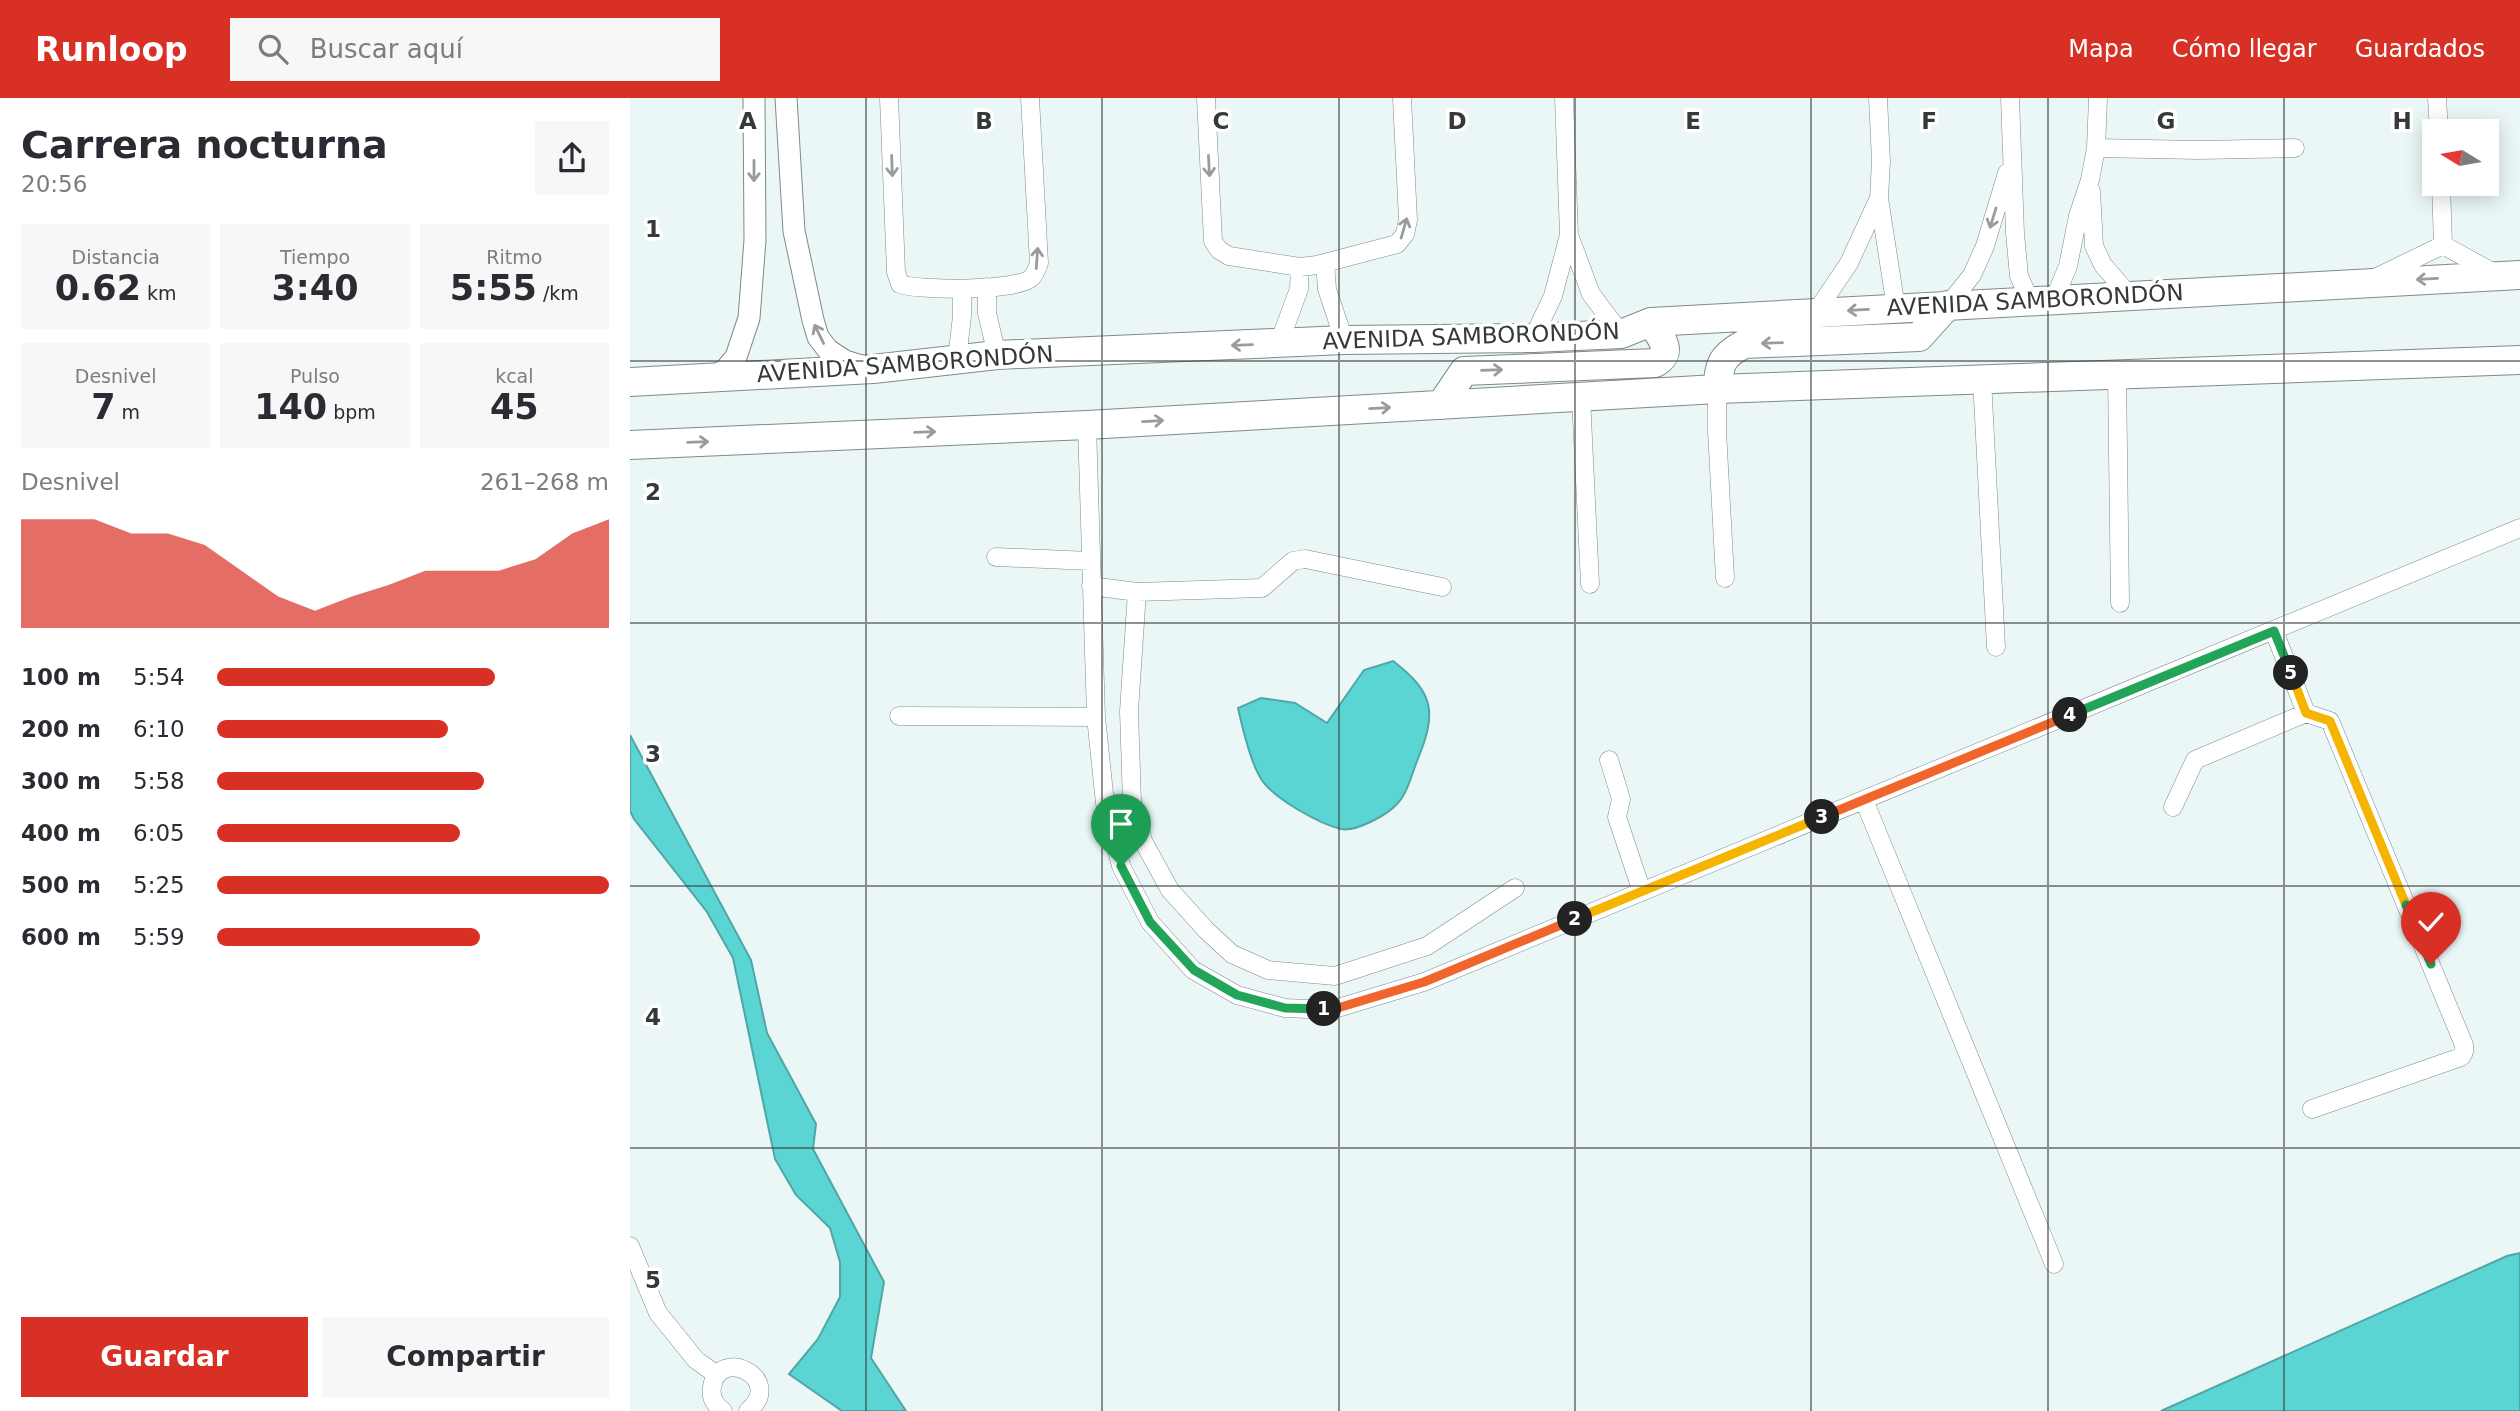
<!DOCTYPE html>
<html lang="es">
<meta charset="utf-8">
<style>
body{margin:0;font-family:"DejaVu Sans",sans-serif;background:#f7f7f7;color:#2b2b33;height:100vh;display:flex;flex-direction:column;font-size:26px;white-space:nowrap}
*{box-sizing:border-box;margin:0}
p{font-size:23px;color:#7c7c81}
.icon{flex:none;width:38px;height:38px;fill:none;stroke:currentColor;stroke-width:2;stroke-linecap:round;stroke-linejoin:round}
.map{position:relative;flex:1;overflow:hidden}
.sheet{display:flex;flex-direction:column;background:#fff;width:630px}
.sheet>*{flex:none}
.needle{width:46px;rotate:281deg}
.controls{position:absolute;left:1792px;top:21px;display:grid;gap:14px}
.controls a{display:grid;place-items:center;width:77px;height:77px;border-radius:0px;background:#fff;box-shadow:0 4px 18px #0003;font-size:35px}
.pin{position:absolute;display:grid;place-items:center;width:60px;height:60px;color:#fff;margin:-72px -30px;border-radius:50% 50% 50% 0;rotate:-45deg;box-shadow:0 0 7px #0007}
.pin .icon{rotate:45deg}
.km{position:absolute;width:35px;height:35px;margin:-18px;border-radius:50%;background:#222;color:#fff;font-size:19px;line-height:35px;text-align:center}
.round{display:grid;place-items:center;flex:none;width:74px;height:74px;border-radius:0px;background:#f7f7f7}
.summary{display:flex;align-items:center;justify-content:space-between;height:119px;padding:0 21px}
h1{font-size:38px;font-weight:800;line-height:52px}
.stats{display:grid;grid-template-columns:repeat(3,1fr);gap:10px;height:119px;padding:7px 21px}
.stats div{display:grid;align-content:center;border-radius:0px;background:#f7f7f7;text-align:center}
.stats b{font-size:35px;font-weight:800}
.stats small{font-size:19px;font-weight:400}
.stats p{font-size:19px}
.chart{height:196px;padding:14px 21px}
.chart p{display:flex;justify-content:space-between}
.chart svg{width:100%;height:126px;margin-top:7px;fill:#d93025;opacity:.7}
.primary-button{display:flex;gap:14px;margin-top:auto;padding:14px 21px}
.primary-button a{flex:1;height:80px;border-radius:0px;background:#d93025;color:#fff;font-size:28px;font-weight:800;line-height:80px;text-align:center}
.primary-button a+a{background:#f7f7f7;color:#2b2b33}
ul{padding:0 21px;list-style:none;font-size:23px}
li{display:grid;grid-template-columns:112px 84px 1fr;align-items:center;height:52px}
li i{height:18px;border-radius:9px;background:#d93025}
header{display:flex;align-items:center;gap:42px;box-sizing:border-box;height:98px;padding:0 35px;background:#d93025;color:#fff}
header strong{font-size:33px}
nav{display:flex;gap:38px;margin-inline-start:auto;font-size:24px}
.search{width:490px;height:63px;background:#f7f7f7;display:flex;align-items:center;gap:18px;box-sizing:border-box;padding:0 24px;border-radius:0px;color:#7c7c81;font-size:26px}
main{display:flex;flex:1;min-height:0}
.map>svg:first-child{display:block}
</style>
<header>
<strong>Runloop</strong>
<div class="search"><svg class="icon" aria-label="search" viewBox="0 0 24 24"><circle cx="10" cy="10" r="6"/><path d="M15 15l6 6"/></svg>Buscar aquí</div>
<nav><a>Mapa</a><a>Cómo llegar</a><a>Guardados</a></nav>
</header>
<main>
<section class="sheet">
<div class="summary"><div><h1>Carrera nocturna</h1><p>20:56</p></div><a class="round"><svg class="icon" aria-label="share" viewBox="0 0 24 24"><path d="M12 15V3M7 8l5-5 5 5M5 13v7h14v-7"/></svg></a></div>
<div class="stats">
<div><p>Distancia</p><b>0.62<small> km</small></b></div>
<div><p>Tiempo</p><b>3:40</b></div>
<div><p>Ritmo</p><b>5:55<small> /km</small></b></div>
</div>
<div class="stats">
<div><p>Desnivel</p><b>7<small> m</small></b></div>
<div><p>Pulso</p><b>140<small> bpm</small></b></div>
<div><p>kcal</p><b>45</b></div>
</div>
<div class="chart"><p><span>Desnivel</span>261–268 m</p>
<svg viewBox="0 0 160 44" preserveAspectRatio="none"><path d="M0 44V6L10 6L20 6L30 11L40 11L50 15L60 24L70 33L80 38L90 33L100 29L110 24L120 24L130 24L140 20L150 11L160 6V44z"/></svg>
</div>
<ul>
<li><b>100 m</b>5:54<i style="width:71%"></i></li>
<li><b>200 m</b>6:10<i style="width:59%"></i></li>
<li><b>300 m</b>5:58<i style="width:68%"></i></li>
<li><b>400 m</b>6:05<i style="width:62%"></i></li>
<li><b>500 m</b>5:25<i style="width:100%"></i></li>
<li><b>600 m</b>5:59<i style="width:67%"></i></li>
</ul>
<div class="primary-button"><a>Guardar</a><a>Compartir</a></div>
</section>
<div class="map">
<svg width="1890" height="1313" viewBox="0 0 1890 1313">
<rect width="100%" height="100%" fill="#ebf7f7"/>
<!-- water -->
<path fill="#5bd5d3" stroke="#50a6a5" stroke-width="2" d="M763,563C805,595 807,615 787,663C782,676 777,696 767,706C757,717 726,734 711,731C689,726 648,702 634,685C622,671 612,628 608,610L631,600L665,605L697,625L734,572Z
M0,637L121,862L137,935L186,1026L183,1051L254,1184L241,1260L276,1313H212L159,1276L188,1241L210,1199V1164L200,1130L166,1097L145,1061L103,860L77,814L4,721L0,713Z
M1890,1155V1313H1531L1877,1158Z"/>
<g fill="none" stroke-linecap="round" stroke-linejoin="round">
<!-- minor casing -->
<g stroke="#7f8a89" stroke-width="19">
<path id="minor" d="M259,0L266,174L270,186C288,193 388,193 401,180C405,177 407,170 409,165L400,0
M576,0L583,143L589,152L599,158L670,169L687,167L767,146L775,136L778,122L772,0
M1248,0L1251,63L1249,100L1266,210
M1380,0L1385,135L1389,178L1400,203
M1807,0L1809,33
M1466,50L1468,0
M1811,86L1813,147
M1461,93L1464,148L1473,167L1499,197
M939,137L961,196L991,236
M1813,147L1866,176
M695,165L697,191L714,242
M1747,179L1813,147
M357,189V215L367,257
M1424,202L1438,168L1448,118L1460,82L1466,50L1569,52L1665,50
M1318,207L1342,177L1355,148L1377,75
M1186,214L1219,165L1249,100
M903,240L923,198L939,137L934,0
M649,245L669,191L670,169
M327,261L332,218V191
M1487,276L1490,505
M1352,281L1366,549
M1087,291V333L1095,480
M951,299L960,486
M457,327L466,619L475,705L491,768L520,824L563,872L607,897L655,910L701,912L794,884L1890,430
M366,459L460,463
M461,488L507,494L632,490L663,463L675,461L812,489
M507,494L499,613L502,704L513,743L540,792L576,832L602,856L638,872L705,878L797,848L885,790
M1676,615L1700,623L1834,947V954L1831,959L1682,1011
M269,618L466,619
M979,662L991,701L987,719L1012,794
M1234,702L1424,1166
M1543,709L1565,662L1676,615L1644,533
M0,1148L28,1215L66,1262L87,1277
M93,1313C85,1307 80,1299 82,1289C89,1247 156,1281 118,1313"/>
</g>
<!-- tertiary casing -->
<g stroke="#7f8a89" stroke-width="23">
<path id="tertiary" d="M156,0L164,133L183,222L188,239L198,252L215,263L235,269
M80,280L95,272L106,259L119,220L125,142L124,0"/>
</g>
<!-- trunk casing -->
<g stroke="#7f8a89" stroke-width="30">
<path id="trunk" d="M0,284L243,271L367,257L714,242L903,240L991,236L1021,224L1890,177
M1087,291C1090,266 1090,259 1114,246L1289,239L1318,207
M811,307L834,273L1025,265C1045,254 1030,238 1021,224
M0,347L457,327L1087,291L1890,262"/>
</g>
<!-- minor -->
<use href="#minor" stroke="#fff" stroke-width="18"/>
<!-- tertiary -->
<use href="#tertiary" stroke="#fff" stroke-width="21"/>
<!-- trunk -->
<use href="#trunk" stroke="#fff" stroke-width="28"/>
</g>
<!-- one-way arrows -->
<defs><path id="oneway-shaft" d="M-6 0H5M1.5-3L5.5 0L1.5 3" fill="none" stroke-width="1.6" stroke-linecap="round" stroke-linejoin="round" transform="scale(1.75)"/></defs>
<g stroke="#9a9c9c">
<use href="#oneway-shaft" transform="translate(262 68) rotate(88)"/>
<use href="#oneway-shaft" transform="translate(579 68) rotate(87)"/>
<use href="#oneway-shaft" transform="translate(124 73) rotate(90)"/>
<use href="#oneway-shaft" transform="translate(1363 120) rotate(107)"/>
<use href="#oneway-shaft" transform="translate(774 130) rotate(-74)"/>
<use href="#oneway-shaft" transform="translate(407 160) rotate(-86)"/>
<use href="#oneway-shaft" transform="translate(1797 181) rotate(177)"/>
<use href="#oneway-shaft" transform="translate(1228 212) rotate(177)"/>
<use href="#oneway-shaft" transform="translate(189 236) rotate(-116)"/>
<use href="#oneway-shaft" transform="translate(1142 245) rotate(178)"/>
<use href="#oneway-shaft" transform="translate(612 247) rotate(178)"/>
<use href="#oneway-shaft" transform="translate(862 272) rotate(-2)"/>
<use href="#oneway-shaft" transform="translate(750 310) rotate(-3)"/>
<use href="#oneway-shaft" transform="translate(523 323) rotate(-3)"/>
<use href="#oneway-shaft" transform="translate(295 334) rotate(-2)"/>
<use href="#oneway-shaft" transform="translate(68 344) rotate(-2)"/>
</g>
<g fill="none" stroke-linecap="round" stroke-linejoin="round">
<!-- split-1 casing -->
<g stroke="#fff" stroke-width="14">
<path id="split-1" d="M491,768L520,824L564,872L607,897L655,910L694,911"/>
</g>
<!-- split-2 casing -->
<g stroke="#fff" stroke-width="14">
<path id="split-2" d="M694,911L701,912L794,884L945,821"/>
</g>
<!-- split-3 casing -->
<g stroke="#fff" stroke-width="14">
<path id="split-3" d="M945,821L1192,719"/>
</g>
<!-- split-4 casing -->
<g stroke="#fff" stroke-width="14">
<path id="split-4" d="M1192,719L1440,617"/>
</g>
<!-- split-5 casing -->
<g stroke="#fff" stroke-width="14">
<path id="split-5" d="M1440,617L1644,533L1661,575"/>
</g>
<!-- split-6 casing -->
<g stroke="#fff" stroke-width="14">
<path id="split-6" d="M1661,575L1676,615L1700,623L1776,807"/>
</g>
<!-- split-7 casing -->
<g stroke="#fff" stroke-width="14">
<path id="split-7" d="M1776,807L1801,866"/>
</g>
<!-- split-1 -->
<use href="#split-1" stroke="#22a559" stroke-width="9"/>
<!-- split-2 -->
<use href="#split-2" stroke="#f0652b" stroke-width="9"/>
<!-- split-3 -->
<use href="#split-3" stroke="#f5b400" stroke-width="9"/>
<!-- split-4 -->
<use href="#split-4" stroke="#f0652b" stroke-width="9"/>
<!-- split-5 -->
<use href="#split-5" stroke="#22a559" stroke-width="9"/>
<!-- split-6 -->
<use href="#split-6" stroke="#f5b400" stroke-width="9"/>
<!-- split-7 -->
<use href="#split-7" stroke="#22a559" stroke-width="9"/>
</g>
<!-- grid -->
<path fill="none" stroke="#353939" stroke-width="2" stroke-opacity="0.55" d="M236,0V1313M472,0V1313M709,0V1313M945,0V1313M1181,0V1313M1418,0V1313M1654,0V1313M0,263H1890M0,525H1890M0,788H1890M0,1050H1890"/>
<g text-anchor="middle" stroke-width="7" stroke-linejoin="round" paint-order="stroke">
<!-- street labels -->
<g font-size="23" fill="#353939" stroke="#fff">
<text transform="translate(1405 202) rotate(-3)" y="8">AVENIDA SAMBORONDÓN</text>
<text transform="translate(841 238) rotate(-2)" y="8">AVENIDA SAMBORONDÓN</text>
<text transform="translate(275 266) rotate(-4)" y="8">AVENIDA SAMBORONDÓN</text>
</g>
</g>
<g font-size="23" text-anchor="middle" font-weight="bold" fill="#353939" stroke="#fff" stroke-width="7" stroke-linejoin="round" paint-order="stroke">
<text x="118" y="31">A</text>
<text x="354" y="31">B</text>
<text x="591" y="31">C</text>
<text x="827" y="31">D</text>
<text x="1063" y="31">E</text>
<text x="1299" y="31">F</text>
<text x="1536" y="31">G</text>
<text x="1772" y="31">H</text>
<text x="23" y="139">1</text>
<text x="23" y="402">2</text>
<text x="23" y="664">3</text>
<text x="23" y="927">4</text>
<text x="23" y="1190">5</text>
</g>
</svg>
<div class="controls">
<a><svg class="needle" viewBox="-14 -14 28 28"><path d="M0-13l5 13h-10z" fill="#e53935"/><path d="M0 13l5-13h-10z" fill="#7c7c81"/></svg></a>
</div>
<div class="pin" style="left:491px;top:768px;background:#1e9e55"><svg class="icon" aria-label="arrive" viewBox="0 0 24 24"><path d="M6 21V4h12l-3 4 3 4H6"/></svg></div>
<div class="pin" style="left:1801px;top:866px;background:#d93025"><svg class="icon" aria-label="check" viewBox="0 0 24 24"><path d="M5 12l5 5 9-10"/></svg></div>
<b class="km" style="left:694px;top:911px">1</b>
<b class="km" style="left:945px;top:821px">2</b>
<b class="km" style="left:1192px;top:719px">3</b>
<b class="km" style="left:1440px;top:617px">4</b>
<b class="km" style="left:1661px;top:575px">5</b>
</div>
</main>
